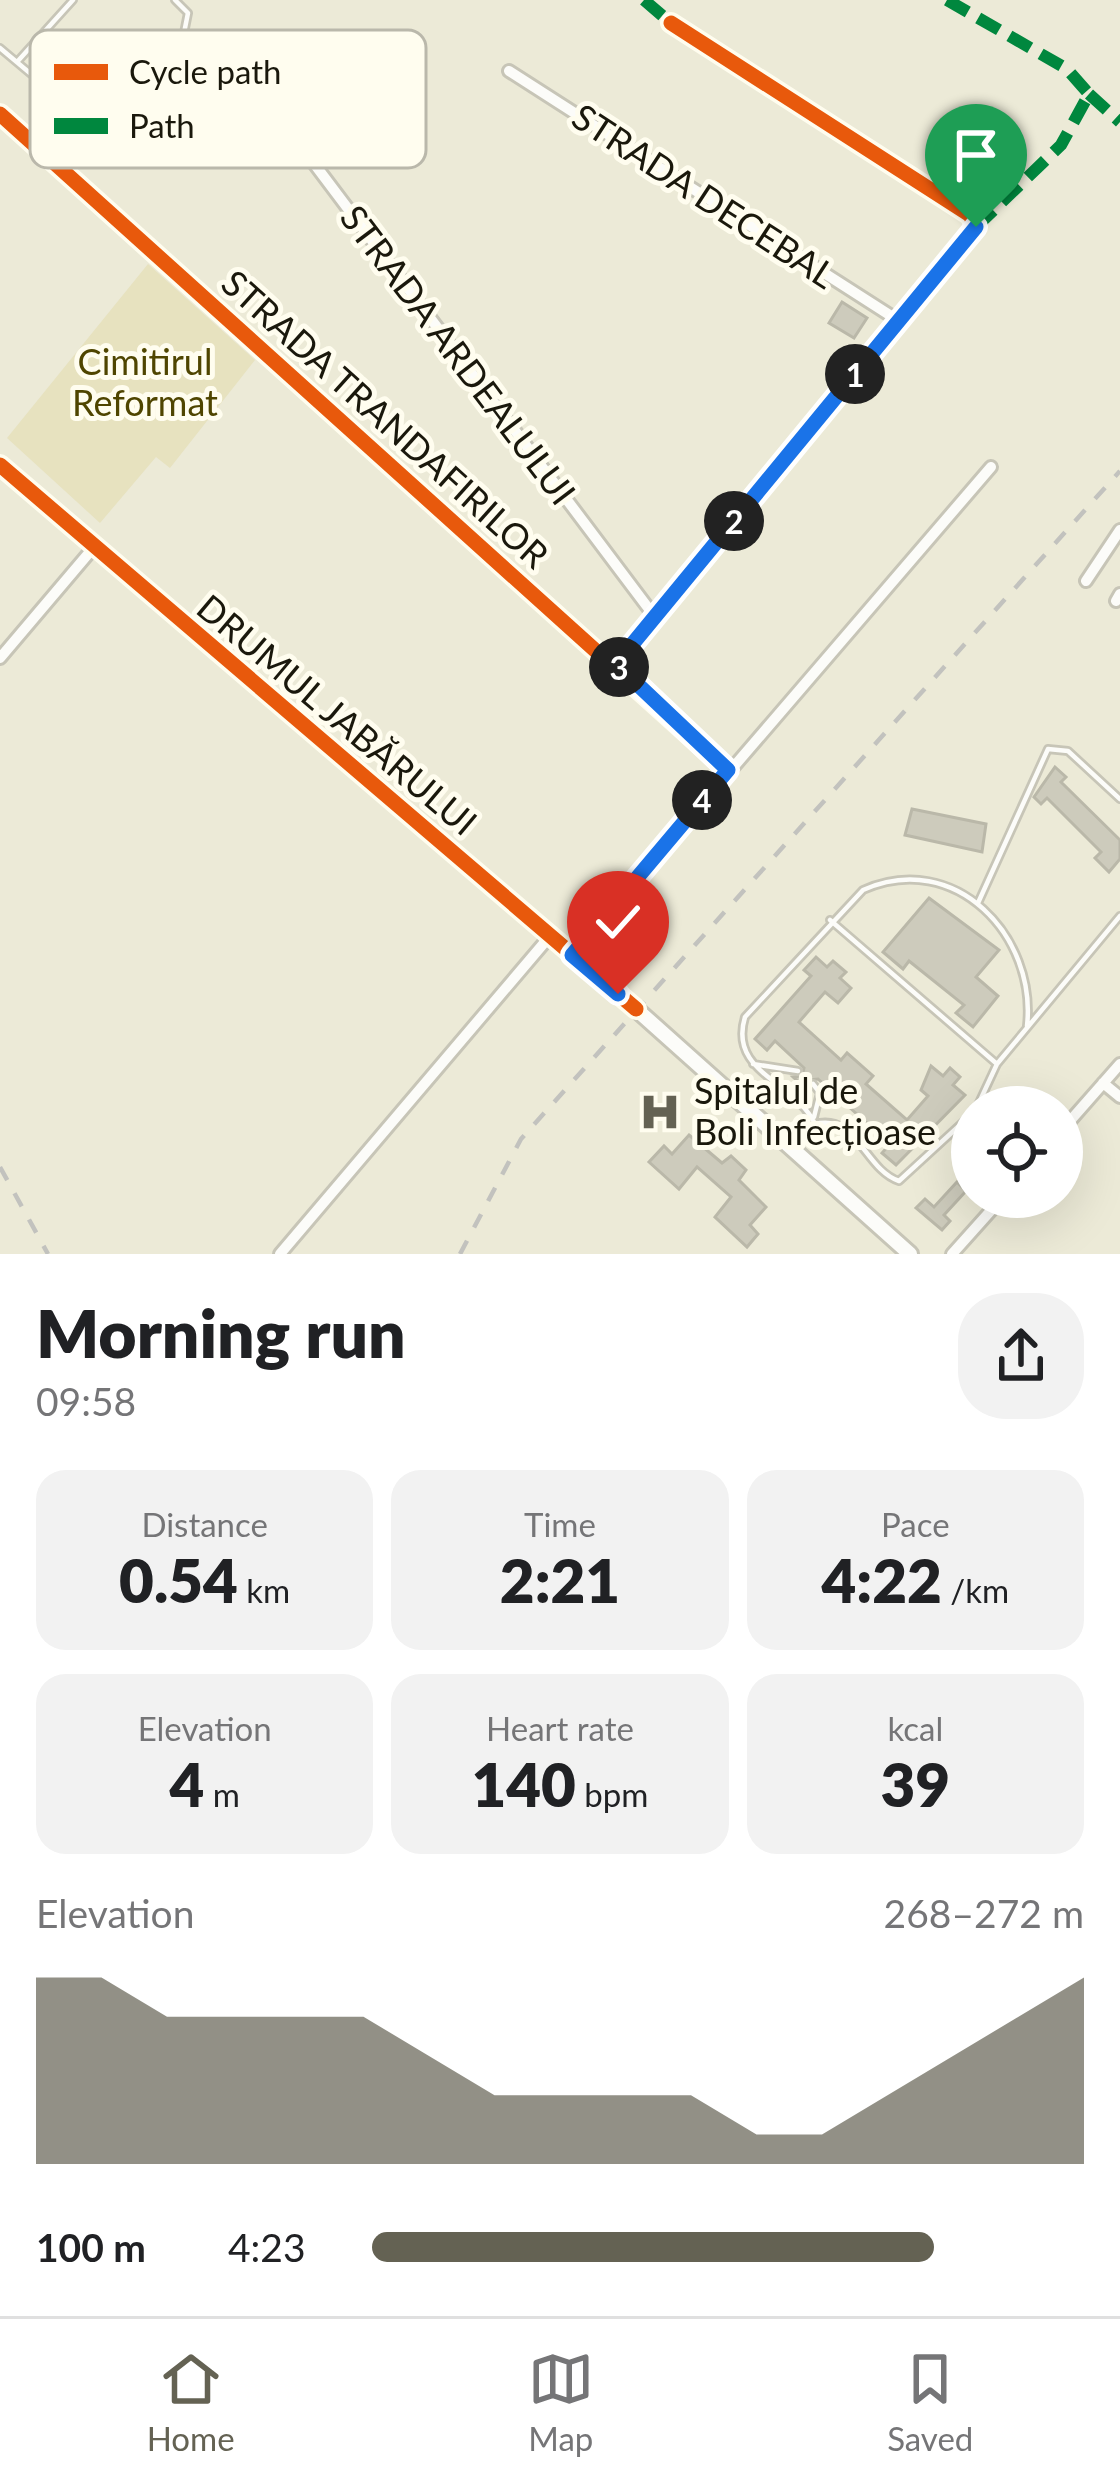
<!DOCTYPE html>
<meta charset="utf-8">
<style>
body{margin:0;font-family:Lato,sans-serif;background:#f2f2f2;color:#202124;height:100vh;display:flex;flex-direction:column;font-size:45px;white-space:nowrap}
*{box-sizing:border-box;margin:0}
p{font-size:39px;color:#757577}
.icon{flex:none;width:66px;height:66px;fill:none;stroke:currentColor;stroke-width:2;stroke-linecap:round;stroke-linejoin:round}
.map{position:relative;height:1254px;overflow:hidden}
.panel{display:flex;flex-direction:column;background:#fff;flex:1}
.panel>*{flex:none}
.tools{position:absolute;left:951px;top:1086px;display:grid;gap:24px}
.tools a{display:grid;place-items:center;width:132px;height:132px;border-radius:50%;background:#fff;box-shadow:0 12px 48px #0002;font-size:60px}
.pin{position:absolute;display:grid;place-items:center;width:102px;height:102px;color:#fff;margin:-123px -51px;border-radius:50% 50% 50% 0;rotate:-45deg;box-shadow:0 0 12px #0007}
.pin .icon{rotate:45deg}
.km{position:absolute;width:60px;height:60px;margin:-30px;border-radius:50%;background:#222;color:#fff;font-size:33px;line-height:60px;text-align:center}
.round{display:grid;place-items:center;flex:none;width:126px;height:126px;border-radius:48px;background:#f2f2f2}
.summary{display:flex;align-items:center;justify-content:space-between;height:204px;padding:0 36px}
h1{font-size:66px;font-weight:800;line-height:90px}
.figures{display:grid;grid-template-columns:repeat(3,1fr);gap:18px;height:204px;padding:12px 36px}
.figures div{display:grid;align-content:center;border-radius:30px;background:#f2f2f2;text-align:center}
.figures b{font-size:60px;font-weight:800}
.figures small{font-size:33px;font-weight:400}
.figures p{font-size:33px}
.chart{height:336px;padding:24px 36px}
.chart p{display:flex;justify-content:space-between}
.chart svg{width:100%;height:216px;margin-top:12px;fill:#646253;opacity:.7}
ul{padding:0 36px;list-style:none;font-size:39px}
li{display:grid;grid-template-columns:192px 144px 1fr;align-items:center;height:90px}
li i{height:30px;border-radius:15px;background:#646253}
.tab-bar{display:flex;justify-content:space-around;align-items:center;height:168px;border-top:3px solid #e0e0e0;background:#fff;font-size:33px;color:#757577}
.tab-bar a{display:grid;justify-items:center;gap:6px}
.tab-bar .active{color:#646253}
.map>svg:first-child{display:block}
</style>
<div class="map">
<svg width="1120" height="1254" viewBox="0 0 1120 1254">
<rect width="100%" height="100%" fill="#ecead7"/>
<!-- green -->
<path fill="#e7e2bf" d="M148,264L255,360L170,468L156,457L100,523L7,438Z"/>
<!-- building -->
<path fill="#cdcbbc" stroke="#bab8a9" stroke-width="3" d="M842,302L867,318L854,338L829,323Z
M1055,767L1066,777L1061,782L1120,840V859L1109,872L1095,858L1101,852L1047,798L1041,804L1034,797Z
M912,809L986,824L982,852L905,835Z
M929,898L999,950L976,977L998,996L973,1027L956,1013L964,1005L909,961L903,969L883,952Z
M816,957L827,967L833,961L846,972L840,978L851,988L838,1003L825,992L799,1022L841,1060L847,1053L873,1076L866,1084L907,1120L928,1096L921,1090L931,1066L943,1076L950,1068L960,1077L953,1085L965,1095L896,1165L882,1153L890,1144L818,1079L808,1080L807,1090L793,1077L802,1076L804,1068L775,1041L767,1050L755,1039L811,976L804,970Z
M689,1135L722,1163L731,1156L746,1170L739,1180L766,1207L750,1225L758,1234L747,1247L715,1217L731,1197L697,1167L679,1189L649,1162L664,1146L672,1154Z
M957,1182L966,1191L944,1215L950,1221L942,1230L916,1208L925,1199L934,1207Z"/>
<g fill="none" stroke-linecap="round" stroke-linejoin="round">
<!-- lane casing -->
<g stroke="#c7c5b7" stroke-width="10">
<path id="lane" d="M0,48L31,74
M17,62L73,0
M54,100L91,134L184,33L188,13L175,0
M978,903L1048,749L1068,751L1120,799
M830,920L997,1064
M753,1064L798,1071
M813,1084L820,1093L814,1117
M977,1107L997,1064L1120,916
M815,1124C795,1081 728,1073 745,1017L863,890C955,849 1037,936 1027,1026
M796,1149L815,1124C857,1113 865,1170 899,1181L972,1114"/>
</g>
<!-- street casing -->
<g stroke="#c7c5b7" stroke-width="16">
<path id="street" d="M509,71L899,321
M261,93L655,617
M0,114L728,770
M1086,581L1120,530
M1116,601L1120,594
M0,658L94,547
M616,664L976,227L970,215L671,23
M572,955L991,467
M1103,1083L1120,1097
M1062,1130L1120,1064
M280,1254L550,936
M952,1254L1003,1197"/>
</g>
<!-- secondary casing -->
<g stroke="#c7c5b7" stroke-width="20">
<path id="secondary" d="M0,465L636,1009L910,1254"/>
</g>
<!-- lane -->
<use href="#lane" stroke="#fcfcf9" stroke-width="4.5"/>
<!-- street -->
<use href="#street" stroke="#fcfcf9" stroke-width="10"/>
<!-- secondary -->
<use href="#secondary" stroke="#fcfcf9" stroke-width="14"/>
<!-- rail -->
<path stroke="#c2c2be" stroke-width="4.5" stroke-dasharray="15 15" stroke-linecap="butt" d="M0,1167L48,1254
M460,1254L521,1139L1120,471"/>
<!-- quiet -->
<path stroke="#00873e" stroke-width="12" stroke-dasharray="24 12" stroke-linecap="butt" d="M644,0L671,23
M947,0L1067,69L1089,94L1061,145L976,227
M1089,94L1120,122"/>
<!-- cycleway casing -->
<g stroke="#fffdef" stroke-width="22">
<path id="cycleway" d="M0,114L728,770
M0,465L636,1009
M616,664L976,227L970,215L671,23"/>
</g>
<!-- cycleway -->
<use href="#cycleway" stroke="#e8590c" stroke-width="15"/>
</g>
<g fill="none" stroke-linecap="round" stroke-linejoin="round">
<!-- route casing -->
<g stroke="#fff" stroke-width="24">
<path id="route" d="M618,994L572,955L728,770L616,664L976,227"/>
</g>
<!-- route -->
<use href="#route" stroke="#1a73e8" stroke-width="15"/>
</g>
<!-- icons -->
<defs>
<g id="hospital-bare" transform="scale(3.24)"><path d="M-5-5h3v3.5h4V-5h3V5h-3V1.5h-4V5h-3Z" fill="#646253" stroke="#fffdef" stroke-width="2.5" paint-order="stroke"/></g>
</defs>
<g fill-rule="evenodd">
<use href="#hospital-bare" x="660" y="1112"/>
</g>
<g text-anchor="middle" stroke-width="10" stroke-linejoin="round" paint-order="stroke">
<!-- street labels -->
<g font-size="36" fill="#1a180c" stroke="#fffdef">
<text transform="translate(704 196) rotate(33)" y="13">STRADA DECEBAL</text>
<text transform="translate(458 355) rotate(53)" y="13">STRADA ARDEALULUI</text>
<text transform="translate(385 419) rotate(42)" y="13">STRADA TRANDAFIRILOR</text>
<text transform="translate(337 715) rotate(40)" y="13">DRUMUL JABĂRULUI</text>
</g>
<!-- park labels -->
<g font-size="36" fill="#4f4500" stroke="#fffdef">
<text x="145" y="375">Cimitirul<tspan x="145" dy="41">Reformat</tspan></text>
</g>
<!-- poi labels -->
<g font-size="36" fill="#1a180c" stroke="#fffdef" text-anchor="start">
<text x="694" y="1104">Spitalul de<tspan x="694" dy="41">Boli Infecțioase</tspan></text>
</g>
</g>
<!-- legend -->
<rect x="30" y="30" width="396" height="138" rx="18" fill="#fffdef" stroke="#bab8ab" stroke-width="3"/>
<rect x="54" y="64" width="54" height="16" fill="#e8590c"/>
<rect x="54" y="118" width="54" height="16" fill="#00873e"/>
<g font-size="33" fill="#1a180c">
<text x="129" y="84">Cycle path</text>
<text x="129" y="138">Path</text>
</g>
</svg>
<div class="tools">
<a><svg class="icon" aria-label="locate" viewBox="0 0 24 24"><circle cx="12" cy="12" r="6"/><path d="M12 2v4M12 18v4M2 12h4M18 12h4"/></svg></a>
</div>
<div class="pin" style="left:976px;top:227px;background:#1e9e55"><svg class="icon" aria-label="arrive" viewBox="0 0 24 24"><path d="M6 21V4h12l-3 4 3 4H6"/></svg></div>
<div class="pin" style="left:618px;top:994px;background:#d93025"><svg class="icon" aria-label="check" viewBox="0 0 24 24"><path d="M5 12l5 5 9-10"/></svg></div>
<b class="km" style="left:855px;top:374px">1</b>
<b class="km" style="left:734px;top:521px">2</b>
<b class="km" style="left:619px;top:667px">3</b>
<b class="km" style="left:702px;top:800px">4</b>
</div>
<section class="panel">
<div class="summary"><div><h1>Morning run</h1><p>09:58</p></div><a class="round"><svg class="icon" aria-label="share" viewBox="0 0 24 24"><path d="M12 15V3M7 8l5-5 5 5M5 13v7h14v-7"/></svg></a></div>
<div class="figures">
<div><p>Distance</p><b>0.54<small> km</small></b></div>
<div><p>Time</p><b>2:21</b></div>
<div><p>Pace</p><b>4:22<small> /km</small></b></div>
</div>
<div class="figures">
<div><p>Elevation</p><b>4<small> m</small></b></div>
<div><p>Heart rate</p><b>140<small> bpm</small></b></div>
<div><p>kcal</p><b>39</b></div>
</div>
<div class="chart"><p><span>Elevation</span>268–272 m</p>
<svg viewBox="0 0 160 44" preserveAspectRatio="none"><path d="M0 44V6L10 6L20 14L30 14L40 14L50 14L60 22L70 30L80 30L90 30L100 30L110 38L120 38L130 30L140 22L150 14L160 6V44z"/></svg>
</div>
<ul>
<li><b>100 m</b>4:23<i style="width:79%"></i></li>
</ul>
</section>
<nav class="tab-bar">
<a class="active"><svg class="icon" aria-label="home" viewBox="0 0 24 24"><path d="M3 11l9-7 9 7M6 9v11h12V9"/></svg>Home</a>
<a><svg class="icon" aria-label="map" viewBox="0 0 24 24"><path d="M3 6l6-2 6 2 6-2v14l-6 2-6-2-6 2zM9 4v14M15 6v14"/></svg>Map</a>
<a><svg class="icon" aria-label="saved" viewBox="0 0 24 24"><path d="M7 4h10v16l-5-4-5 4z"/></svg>Saved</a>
</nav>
